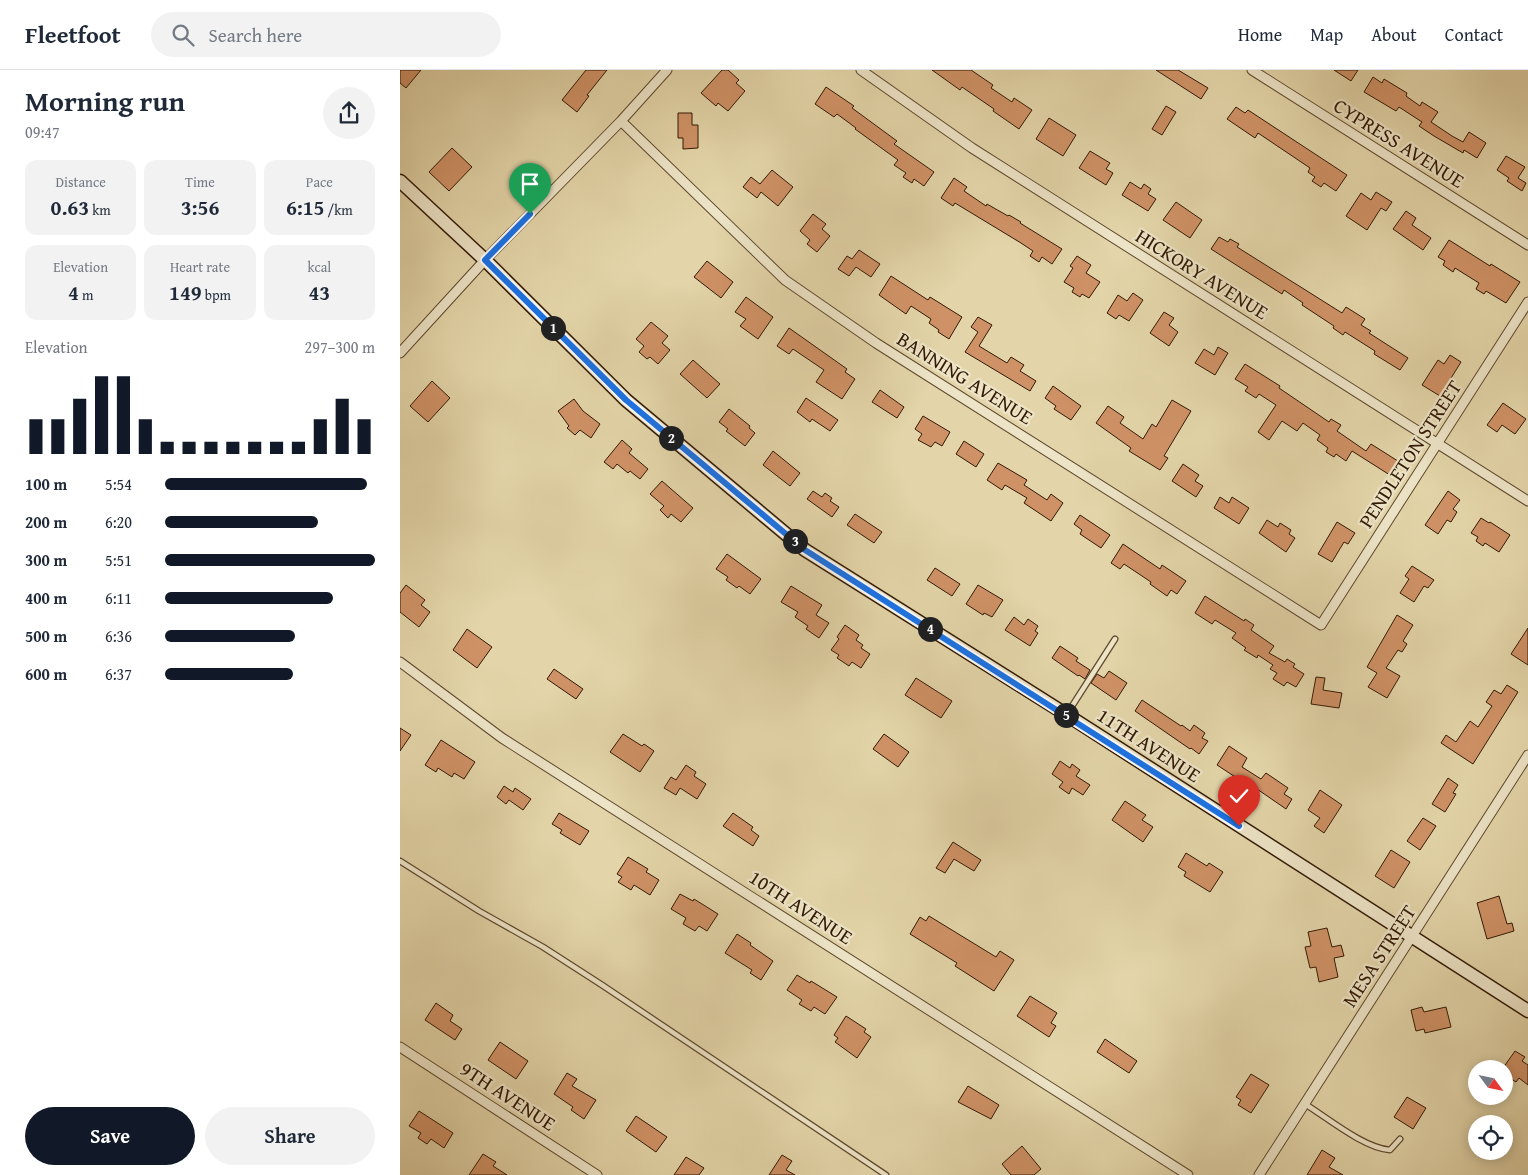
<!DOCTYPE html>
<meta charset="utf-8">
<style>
body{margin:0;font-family:"Gentium Book Plus",serif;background:#f2f2f3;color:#1f2937;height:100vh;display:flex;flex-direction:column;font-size:19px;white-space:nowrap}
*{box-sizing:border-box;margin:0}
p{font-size:16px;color:#747a83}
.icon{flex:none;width:28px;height:28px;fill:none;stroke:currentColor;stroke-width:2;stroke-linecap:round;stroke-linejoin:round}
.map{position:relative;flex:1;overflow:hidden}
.sheet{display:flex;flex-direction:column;background:#fff;width:400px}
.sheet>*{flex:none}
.needle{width:32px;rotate:123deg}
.controls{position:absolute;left:1068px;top:990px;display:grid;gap:10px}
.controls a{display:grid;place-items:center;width:45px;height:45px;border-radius:50%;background:#fff;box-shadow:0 2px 12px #0003;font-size:25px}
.pin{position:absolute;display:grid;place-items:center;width:42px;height:42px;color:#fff;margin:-51px -21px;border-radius:50% 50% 50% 0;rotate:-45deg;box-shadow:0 0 5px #0007}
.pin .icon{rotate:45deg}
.km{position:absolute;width:25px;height:25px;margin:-12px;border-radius:50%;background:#222;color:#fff;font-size:14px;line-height:25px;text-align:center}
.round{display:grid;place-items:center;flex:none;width:52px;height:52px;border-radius:26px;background:#f2f2f3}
.overview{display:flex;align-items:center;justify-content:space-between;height:85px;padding:0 25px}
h1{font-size:28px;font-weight:700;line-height:38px}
.metrics{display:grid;grid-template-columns:repeat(3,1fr);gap:8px;height:85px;padding:5px 25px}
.metrics div{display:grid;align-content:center;border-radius:12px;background:#f2f2f3;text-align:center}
.metrics b{font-size:21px;font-weight:700}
.metrics small{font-size:14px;font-weight:400}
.metrics p{font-size:14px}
.chart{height:140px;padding:10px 25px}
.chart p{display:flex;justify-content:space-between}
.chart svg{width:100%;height:90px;margin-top:5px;stroke:#111827;stroke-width:6}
.primary-button{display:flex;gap:10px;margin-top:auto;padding:10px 25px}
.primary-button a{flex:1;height:58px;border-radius:30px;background:#111827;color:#fff;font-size:20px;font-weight:700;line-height:58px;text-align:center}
.primary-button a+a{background:#f2f2f3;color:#1f2937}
ul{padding:0 25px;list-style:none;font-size:16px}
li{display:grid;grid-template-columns:80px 60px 1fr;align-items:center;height:38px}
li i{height:12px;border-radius:6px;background:#111827}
header{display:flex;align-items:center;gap:30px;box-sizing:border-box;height:70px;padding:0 25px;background:#fff;border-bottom:1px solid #e0e1e3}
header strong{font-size:24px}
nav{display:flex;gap:28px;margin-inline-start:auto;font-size:18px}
.search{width:350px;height:45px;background:#f2f2f3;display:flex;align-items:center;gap:12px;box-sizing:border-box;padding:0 18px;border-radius:28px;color:#747a83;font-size:19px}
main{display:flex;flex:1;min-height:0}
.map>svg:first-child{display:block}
</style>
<header>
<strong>Fleetfoot</strong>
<div class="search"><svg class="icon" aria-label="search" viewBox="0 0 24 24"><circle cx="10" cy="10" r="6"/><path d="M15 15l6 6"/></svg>Search here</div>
<nav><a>Home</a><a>Map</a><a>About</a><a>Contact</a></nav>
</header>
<main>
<section class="sheet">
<div class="overview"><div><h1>Morning run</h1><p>09:47</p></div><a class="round"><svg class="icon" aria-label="share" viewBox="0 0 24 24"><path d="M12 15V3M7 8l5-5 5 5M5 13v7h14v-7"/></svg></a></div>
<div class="metrics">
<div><p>Distance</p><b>0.63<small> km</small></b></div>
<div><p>Time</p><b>3:56</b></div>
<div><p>Pace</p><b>6:15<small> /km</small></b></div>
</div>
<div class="metrics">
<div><p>Elevation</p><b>4<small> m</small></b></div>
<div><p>Heart rate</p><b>149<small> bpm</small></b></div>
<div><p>kcal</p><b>43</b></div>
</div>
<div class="chart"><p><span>Elevation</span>297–300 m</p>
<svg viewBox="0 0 160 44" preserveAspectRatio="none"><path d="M5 44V27M15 44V27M25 44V17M35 44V6M45 44V6M55 44V27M65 44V38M75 44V38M85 44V38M95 44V38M105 44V38M115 44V38M125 44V38M135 44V27M145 44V17M155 44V27"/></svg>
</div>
<ul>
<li><b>100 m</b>5:54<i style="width:96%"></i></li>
<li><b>200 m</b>6:20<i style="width:73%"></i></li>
<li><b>300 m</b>5:51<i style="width:100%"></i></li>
<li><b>400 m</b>6:11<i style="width:80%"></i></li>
<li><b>500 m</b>6:36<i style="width:62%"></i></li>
<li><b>600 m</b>6:37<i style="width:61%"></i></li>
</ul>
<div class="primary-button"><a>Save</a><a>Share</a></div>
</section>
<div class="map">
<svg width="1128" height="1105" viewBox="0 0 1128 1105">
<rect width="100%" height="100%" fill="#e3d5a9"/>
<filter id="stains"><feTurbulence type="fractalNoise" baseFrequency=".004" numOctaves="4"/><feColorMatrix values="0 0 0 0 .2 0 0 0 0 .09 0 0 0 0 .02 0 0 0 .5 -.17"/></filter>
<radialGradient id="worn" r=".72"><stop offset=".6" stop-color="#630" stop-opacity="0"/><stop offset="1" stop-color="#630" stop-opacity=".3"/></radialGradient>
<!-- building -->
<path fill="#cf9266" stroke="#321903" d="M0,0H21L6,18L0,13Z
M186,0H207L187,25L189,26L177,42L162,30Z
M322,0H328L339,10L336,13L345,21L328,41L318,33L316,36L301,23Z
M532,0H571L593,15L591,18L612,32L614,28L632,40L619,59L593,41L594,39L562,17L560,20Z
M756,0H778L808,18L801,29Z
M934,0H958L951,11Z
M973,7L982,13L984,9L1007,23L1006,26L1020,36L1022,32L1038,42L1031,52L1052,66L1063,72L1069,62L1086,73L1077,88L1064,80L1063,83L1034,66L1019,56L1022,52L999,37L996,41L964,22Z
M426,17L454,36L452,38L497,71L494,74L534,102L524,116L514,109L512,113L503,107L506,103L494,95L498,90L455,59L456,58L437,44L434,47L415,34Z
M766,36L776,42L762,65L752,59Z
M836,37L845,43L848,40L947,105L936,121L924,113L921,117L912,111L915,107L908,102L910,98L858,63L855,68L827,49Z
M278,43H292V55H298V78L283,79V68H278Z
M649,48L676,65L663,86L636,69Z
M52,78L72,97L49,121L29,102Z
M690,81L710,93L706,99L713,103L706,115L679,98Z
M1106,86L1125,97L1118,108L1126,113L1122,121L1107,111L1109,108L1097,100Z
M372,100L393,117L378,136L361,122L357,128L343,117L351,107L360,114Z
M554,108L567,117L564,121L586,136L587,134L608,146L609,145L621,152L620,153L662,179L652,194L642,187L639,192L630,186L633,181L621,173L555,133L553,136L541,128Z
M730,112L741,119L744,114L751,119L748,124L756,129L748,141L722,125Z
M976,122L992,132L986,141L981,138L967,160L946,146L961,123L971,130Z
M776,132L802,150L790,168L763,150Z
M1006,141L1016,148L1012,155L1031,168L1023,180L993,159Z
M413,144L426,154L422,159L430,166L417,182L407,174L410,170L400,161Z
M819,167L828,172L830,169L839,174L837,177L942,243L946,237L965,249L961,255L971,261L969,263L1008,288L1000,300L974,284L975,281L945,262L943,265L933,258L934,256L902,235L903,233L884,220L882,224L811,179Z
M1049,170L1090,196L1091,194L1120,212L1106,233L1086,221L1084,224L1076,219L1079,213L1055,198L1053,202L1043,195L1045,191L1038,187Z
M459,180L480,194L471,207L456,197L449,206L438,199L447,186L452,189Z
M677,186L691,195L686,203L700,212L689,228L682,224L680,227L672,222L674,218L664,212L673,198L670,196Z
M307,191L333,212L321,228L294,207Z
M491,206L528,230L530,227L562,247L549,269L538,262L539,260L529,253L531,249L511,236L506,244L479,225Z
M733,223L743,230L729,251L719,245L716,249L707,243L718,225L727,231Z
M346,227L373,247L358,269L340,256L346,249L335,242Z
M764,242L774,248L769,255L778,262L769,276L750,263Z
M578,247L592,255L579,276L607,293L611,287L624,295L620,301L636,311L630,321L565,282L578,262L571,257Z
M251,252L268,266L262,273L270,280L258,294L250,287L247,289L239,282L244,276L236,269Z
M389,258L447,299L445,302L455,309L442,329L416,312L424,300L393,279L389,284L377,276Z
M818,277L828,283L815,305L795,293L804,279L814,285Z
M1050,285L1061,292L1040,326L1022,315L1038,290L1044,294Z
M293,290L320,314L307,328L280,304Z
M845,294L880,316L879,318L929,352L931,349L941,355L937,361L966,381L971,374L1001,393L993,407L952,381L946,391L936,384L934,387L926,382L928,378L917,370L920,365L903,353L897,361L882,351L869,370L858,362L876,335L859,324L856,328L845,321L848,317L835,309Z
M32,311L50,328L28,352L10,336Z
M653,316L681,336L671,350L654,339L656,336L645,328Z
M480,320L504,337L497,348L472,332Z
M406,328L438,350L430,361L412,349L410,352L397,342Z
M174,329L183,341L200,354L191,368L180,360L175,365L167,358L169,356L158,341Z
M772,330L791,341L764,386L768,388L760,400L729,381L731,378L696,353L708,336L724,347L720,353L743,369L752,354L756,357Z
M1103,333L1126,349L1115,364L1102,355L1097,362L1087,355Z
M329,339L350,356L349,358L355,363L345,376L326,361L328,359L319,352Z
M523,346L550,362L542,376L535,372L531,377L518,370L522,364L515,359Z
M222,370L232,379L229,383L248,399L240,409L230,401L228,403L217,394L213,399L204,392Z
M564,371L584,384L576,397L556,384Z
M373,381L400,403L390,416L363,395Z
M598,393L627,410L624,415L647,430L651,424L663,433L651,451L624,433L627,428L605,415L602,420L587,410Z
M783,394L799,405L795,411L803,416L796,427L772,411Z
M262,411L293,438L281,452L271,444L268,448L260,440L264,436L250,424Z
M413,421L422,427L425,423L432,428L430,431L439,437L432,447L407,429Z
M1048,421L1060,430L1053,439L1057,442L1051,452L1047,450L1038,464L1025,455Z
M820,427L829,433L832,427L849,438L839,454L814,438Z
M455,444L482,462L474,473L447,455Z
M680,445L710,465L701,478L680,464L682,460L674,454Z
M1081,448L1089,453L1090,452L1110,465L1099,482L1085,473L1083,476L1076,471L1078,467L1071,463Z
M867,450L878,457L880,453L891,460L889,464L895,468L886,482L859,463Z
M937,452L955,463L948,474L944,472L932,492L918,484Z
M723,474L760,499L762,495L786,511L777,524L771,520L767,526L750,514L751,512L724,494L720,499L711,493Z
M327,484L361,509L350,524L339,516L337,518L326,510L328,507L316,499Z
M1012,496L1034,510L1028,518L1024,516L1014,532L1000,523L1009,509L1005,506Z
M535,498L560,514L552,526L527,510Z
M6,515L25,530L21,535L30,542L19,557L0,542V523Z
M578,515L603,530L592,547L584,543L583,545L566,534Z
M391,516L422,535L416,545L429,553L419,568L406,559L408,556L395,547L398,542L381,532Z
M805,526L844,551L845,549L854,555L851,560L874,576L869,583L885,592L887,589L895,594L893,597L904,604L896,617L887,612L884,616L873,609L877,603L870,599L873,595L858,585L857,588L844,580L846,578L832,568L836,563L815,550L812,554L795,543Z
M997,545L1013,555L1003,571L1007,574L1002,582L998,580L986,598L1000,606L987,628L968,617L977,603L967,597Z
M614,547L624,555L628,549L638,556L635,561L638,563L630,576L605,560Z
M445,555L459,565L456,570L463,575L461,578L470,584L461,598L452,592L449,596L437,588L439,585L431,580L439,569L437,567Z
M1128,558V595L1111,584Z
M67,559L92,577L77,598L53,580Z
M660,576L678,588L676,591L690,600L685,609L679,605L678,606L652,588Z
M154,599L183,619L176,629L147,609Z
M709,601L727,613L716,630L691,613L697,604L704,608Z
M916,607L925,608L923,620L942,623L939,638L911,634Z
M516,608L552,631L541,648L505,625Z
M1107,615L1118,622L1073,694L1041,673L1046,665L1056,672L1070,651L1078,657L1092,636L1086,632L1094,620L1101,624Z
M742,630L781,656L782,655L790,661L794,655L805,663L802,668L808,671L799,684L791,678L790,679L735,641Z
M0,658L11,665L0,681Z
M223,664L242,676L244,674L254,681L240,702L210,682Z
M484,664L509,682L498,697L473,679Z
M41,670L75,692L64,709L54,703L52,707L38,698L36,702L25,695Z
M829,676L847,688L842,697L861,709L866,703L888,718L884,724L892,729L886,739L844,710L843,712L817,695Z
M660,691L670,698L672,694L680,700L676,706L690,715L683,725L672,718L669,724L659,717L663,712L652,704Z
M286,695L296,702L294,706L306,714L297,729L280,718L276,725L264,718L271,707L276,710Z
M1048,708L1058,715L1053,723L1056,724L1045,742L1032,734Z
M104,716L113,722L115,718L131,729L123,740L109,730L106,734L97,727Z
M920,720L942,735L924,763L914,756L920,748L908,740Z
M725,731L746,745L742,750L753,757L743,772L712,750Z
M159,743L189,761L180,775L160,763L162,760L152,754Z
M333,743L353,757L351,760L359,766L353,776L323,756Z
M1023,748L1036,756L1020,780L1007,771Z
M553,772L581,790L574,801L554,789L545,803L536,798Z
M991,780L1010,792L994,818L975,806Z
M786,783L807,796L809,793L823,802L810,822L784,806L786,802L778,797Z
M228,787L248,799L246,802L259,810L250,825L234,815L231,820L218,812L222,807L217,804Z
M280,824L293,831L294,829L318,844L307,861L299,856L295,861L283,854L286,848L271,839Z
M1099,826L1107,854L1112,853L1114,861L1087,869L1077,833Z
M529,846L596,887L600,881L614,890L594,921L555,896L557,893L510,864L520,847L526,851Z
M927,858L932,877L941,875L944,886L934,888L938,907L919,912L916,897L910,898L905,877L911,876L908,862Z
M337,864L351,873L350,875L373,891L361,910L350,903L352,900L325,883Z
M397,905L410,913L411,911L437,927L425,944L414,937L411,941L399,934L402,930L387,920Z
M630,926L657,943L651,953L656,956L649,967L617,946Z
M36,933L53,945L50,951L62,959L55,970L25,950Z
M1022,937L1024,942L1046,937L1051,957L1025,963L1024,959L1016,961L1011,940Z
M446,946L466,959L464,962L471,967L457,988L435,972L438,968L434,965Z
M705,969L737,991L729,1003L697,982Z
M100,972L128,991L116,1009L88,990Z
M1115,981L1125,987L1122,991L1128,995V1015L1119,1008L1116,1012L1107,1006L1109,1002L1103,998Z
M167,1003L177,1009L172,1016L196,1030L184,1049L171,1040L173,1037L154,1024Z
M851,1004L869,1015L851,1043L838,1035L841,1030L836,1027Z
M568,1016L599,1035L591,1049L558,1032Z
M1007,1027L1026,1038L1013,1059L994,1047Z
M19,1041L53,1063L44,1078L31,1069L27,1074L18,1068L21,1063L9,1056Z
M236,1046L267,1067L256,1082L226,1061Z
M622,1076L641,1099L634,1105H611L602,1094Z
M922,1080L935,1088L929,1097L943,1105H907Z
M83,1084L96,1092L93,1096L107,1105H69Z
M382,1085L392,1091L386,1100L395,1105H369Z
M286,1087L304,1098L299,1105H274Z"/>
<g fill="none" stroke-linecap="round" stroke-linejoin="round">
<!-- service casing -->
<g stroke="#5e482c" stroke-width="7">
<path id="service" d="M667,644L715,569
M0,791L79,841L143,877L202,915L486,1105
M905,1034C929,1049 964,1078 990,1080L1000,1069"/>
</g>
<!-- minor casing -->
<g stroke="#5e482c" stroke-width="11">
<path id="minor" d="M461,0L572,78L1128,431
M852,0L1128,175
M221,51L385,210L476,273L921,555L1128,232
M0,283L85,190L221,51L267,0
M0,592L102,668L788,1105
M0,977L197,1105
M859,1105L1128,685"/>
</g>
<!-- secondary casing -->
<g stroke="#321903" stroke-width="15">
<path id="secondary" d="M0,111L85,190L226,330L405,480L667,645L1128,941"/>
</g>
<!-- service -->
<use href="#service" stroke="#ede4c7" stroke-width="4.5"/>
<!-- minor -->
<use href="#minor" stroke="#ede4c7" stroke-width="9"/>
<!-- secondary -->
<use href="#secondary" stroke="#ede4c7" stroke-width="12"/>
</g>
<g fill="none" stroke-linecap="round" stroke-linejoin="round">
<!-- route casing -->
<g stroke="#fff" stroke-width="10">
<path id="route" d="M130,144L85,190L226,330L405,480L839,756"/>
</g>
<!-- route -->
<use href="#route" stroke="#1a73e8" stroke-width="6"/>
</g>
<g text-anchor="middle" stroke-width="4.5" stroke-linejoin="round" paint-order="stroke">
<!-- street labels -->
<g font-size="20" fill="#321903" stroke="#ede4c7">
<text transform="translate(999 73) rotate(32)" y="7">CYPRESS AVENUE</text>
<text transform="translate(802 204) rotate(32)" y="7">HICKORY AVENUE</text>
<text transform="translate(565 308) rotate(32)" y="7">BANNING AVENUE</text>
<text transform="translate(1010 384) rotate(-57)" y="7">PENDLETON STREET</text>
<text transform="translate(749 675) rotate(33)" y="7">11TH AVENUE</text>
<text transform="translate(401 837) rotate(33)" y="7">10TH AVENUE</text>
<text transform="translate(979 886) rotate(-57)" y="7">MESA STREET</text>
<text transform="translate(108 1026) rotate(33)" y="7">9TH AVENUE</text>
</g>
</g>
<rect width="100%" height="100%" filter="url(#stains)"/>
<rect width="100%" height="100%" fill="url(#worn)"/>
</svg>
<div class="controls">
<a><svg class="needle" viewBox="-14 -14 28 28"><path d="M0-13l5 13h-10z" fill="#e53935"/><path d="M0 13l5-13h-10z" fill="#747a83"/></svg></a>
<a><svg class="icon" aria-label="locate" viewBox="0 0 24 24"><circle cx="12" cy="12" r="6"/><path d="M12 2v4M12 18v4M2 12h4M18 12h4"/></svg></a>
</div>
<div class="pin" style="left:130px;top:144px;background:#1e9e55"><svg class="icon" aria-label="arrive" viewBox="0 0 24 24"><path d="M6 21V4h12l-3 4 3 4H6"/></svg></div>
<div class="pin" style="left:839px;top:756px;background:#d93025"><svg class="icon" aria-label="check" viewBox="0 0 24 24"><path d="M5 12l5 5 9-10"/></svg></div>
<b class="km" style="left:153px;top:258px">1</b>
<b class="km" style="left:271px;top:368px">2</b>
<b class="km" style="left:395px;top:471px">3</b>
<b class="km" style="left:530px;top:559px">4</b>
<b class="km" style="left:666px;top:645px">5</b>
</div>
</main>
